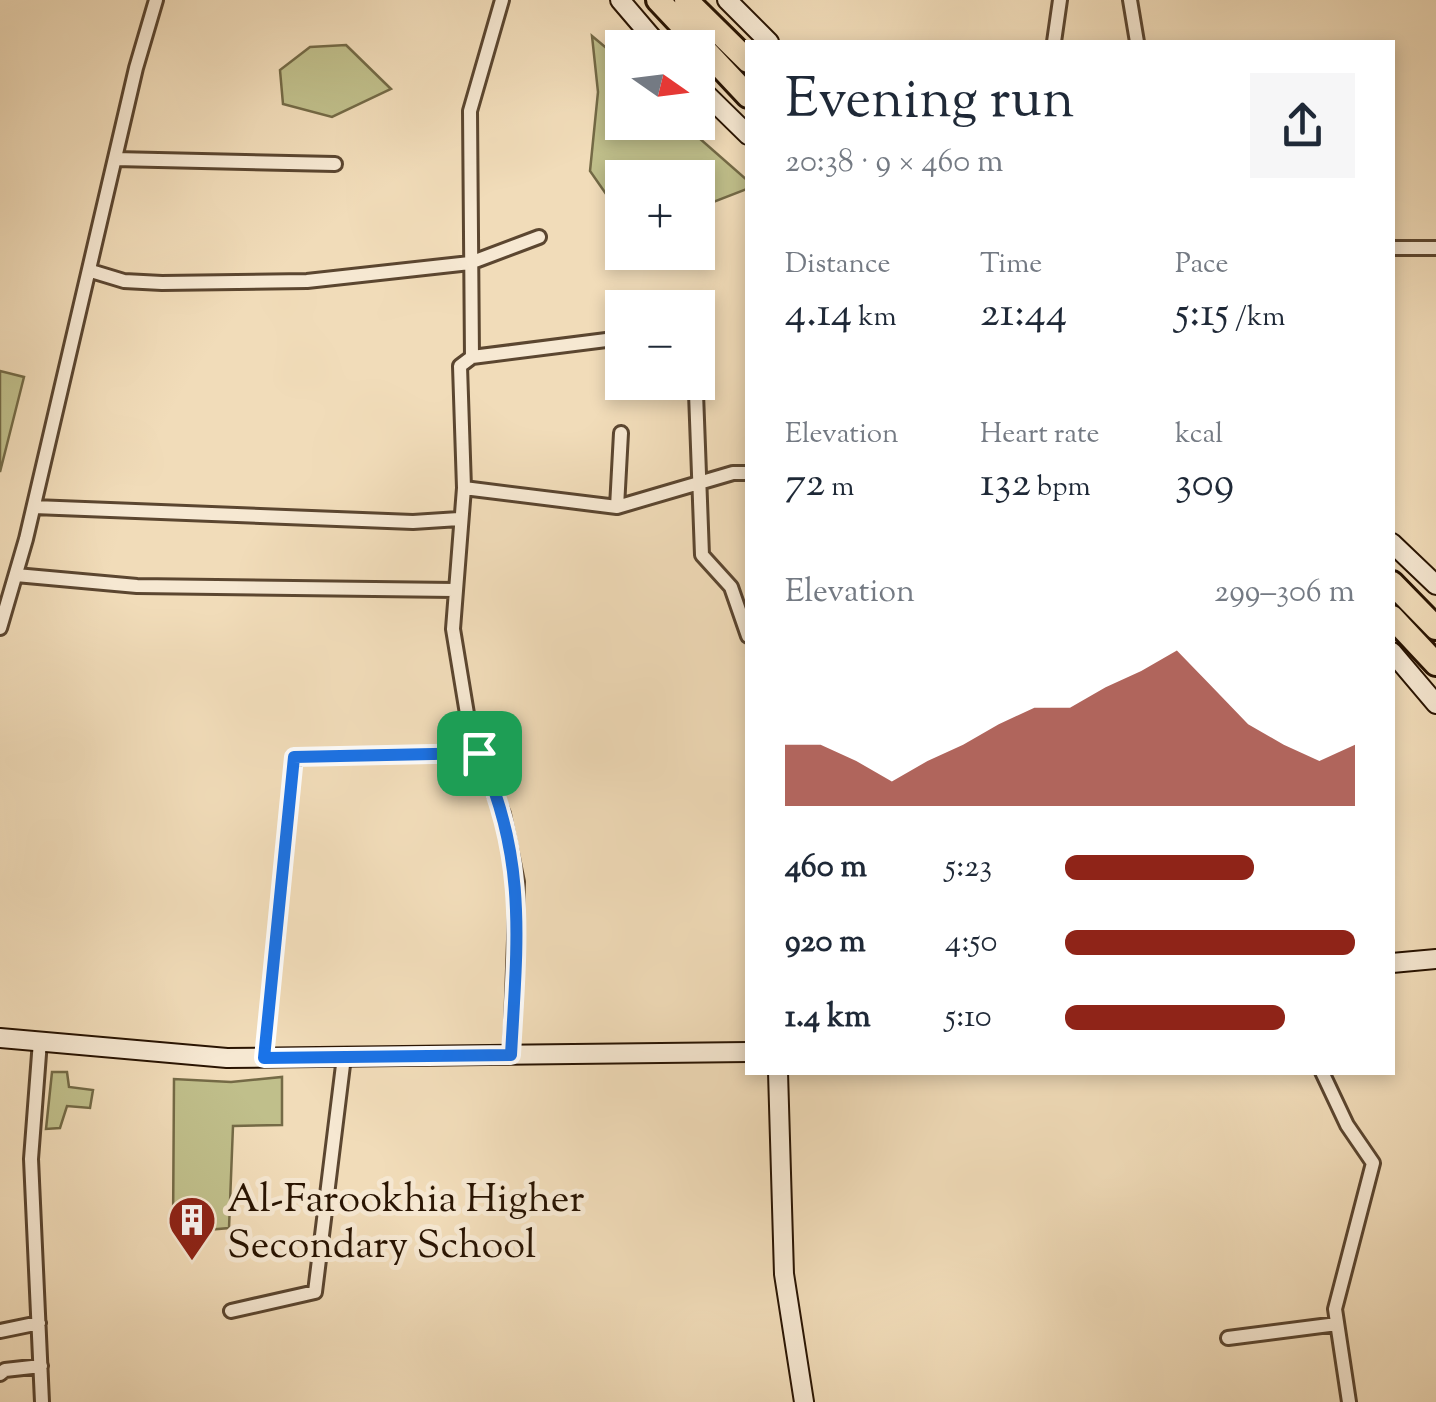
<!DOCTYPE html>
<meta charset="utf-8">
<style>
body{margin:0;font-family:"Sorts Mill Goudy",serif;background:#f6f6f7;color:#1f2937;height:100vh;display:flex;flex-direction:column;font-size:38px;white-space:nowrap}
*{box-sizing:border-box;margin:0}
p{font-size:32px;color:#747a83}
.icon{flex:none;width:55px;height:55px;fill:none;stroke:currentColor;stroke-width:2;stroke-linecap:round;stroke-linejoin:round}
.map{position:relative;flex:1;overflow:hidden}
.panel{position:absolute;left:745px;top:40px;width:650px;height:1035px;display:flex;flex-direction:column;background:#fff;border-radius:0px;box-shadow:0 5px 15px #0003}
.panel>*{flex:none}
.needle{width:65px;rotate:104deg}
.buttons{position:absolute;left:605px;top:30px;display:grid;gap:20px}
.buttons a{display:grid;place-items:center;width:110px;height:110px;border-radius:0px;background:#fff;box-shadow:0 5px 15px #0003;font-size:50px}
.pin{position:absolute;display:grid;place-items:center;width:85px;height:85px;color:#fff;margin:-42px;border-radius:20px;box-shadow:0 5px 15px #0006}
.round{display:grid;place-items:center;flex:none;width:105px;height:105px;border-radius:0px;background:#f6f6f7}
.head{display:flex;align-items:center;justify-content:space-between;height:170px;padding:0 40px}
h1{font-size:55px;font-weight:600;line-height:75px}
.figures{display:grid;grid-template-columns:repeat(3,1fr);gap:15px;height:170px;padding:10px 40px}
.figures div{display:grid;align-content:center}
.figures b{font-size:42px;font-weight:600}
.figures small{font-size:28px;font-weight:400}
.figures p{font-size:28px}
.chart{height:280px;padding:20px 40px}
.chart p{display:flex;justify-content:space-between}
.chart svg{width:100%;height:180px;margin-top:10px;fill:#8f2418;opacity:.7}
ul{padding:0 40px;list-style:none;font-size:32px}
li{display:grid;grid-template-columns:160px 120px 1fr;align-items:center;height:75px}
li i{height:25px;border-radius:12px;background:#8f2418}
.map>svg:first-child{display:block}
</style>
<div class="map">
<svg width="1436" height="1402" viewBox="0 0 1436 1402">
<rect width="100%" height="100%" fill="#f1dcb9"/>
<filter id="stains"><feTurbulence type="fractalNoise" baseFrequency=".002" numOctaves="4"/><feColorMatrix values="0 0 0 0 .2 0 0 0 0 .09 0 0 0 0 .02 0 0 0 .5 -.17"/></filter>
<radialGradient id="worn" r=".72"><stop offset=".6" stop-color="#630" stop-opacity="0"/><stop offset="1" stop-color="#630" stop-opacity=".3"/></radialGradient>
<!-- green -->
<path fill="#c0bf8b" stroke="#746a46" stroke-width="2.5" d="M592,36L622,61V122L682,123L747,180V189L698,208V178H622L620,214L590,171L598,92Z
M346,45L391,89L332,117L283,104L280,70L310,47Z
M0,371L24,377L0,472Z
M52,1072H67L69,1087L93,1090L90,1108L67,1106L60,1128L46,1129Z
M282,1077V1125L233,1126L229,1228L173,1233L174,1079L231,1082Z"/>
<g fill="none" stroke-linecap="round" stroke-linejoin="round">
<!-- street casing -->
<g stroke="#5b4630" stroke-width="18">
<path id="street" d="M502,0L470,111L472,357L460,366L464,488L453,629L471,738L503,814L517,882L511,1055
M1130,0L1137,42
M1054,42L1060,0
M115,159L335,164
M1392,248H1436
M91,271L124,281L162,283L307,281L470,263L539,237
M472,357L622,338
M696,393L702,555L731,587L748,636
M464,488L617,507L733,473H748
M34,507L413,522L459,519
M617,507L621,433
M16,575L137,586L454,590
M0,628L26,539L136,68L156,0
M40,1041L31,1159L42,1402
M264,1058L294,757L479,753
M1322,1072L1347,1125L1373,1163L1335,1309L1349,1402
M231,1311L315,1292L344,1057
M0,1331L39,1323
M1228,1338L1337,1324
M0,1374L5,1370L41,1366"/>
</g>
<!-- secondary casing -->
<g stroke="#291402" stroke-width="22">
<path id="secondary" d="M620,0L661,48
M727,0L769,42
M698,86L748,135
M1392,543L1436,585
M1392,652L1436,704
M1392,963L1436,959
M0,1038L227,1058L748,1052
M778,1072L784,1274L804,1402"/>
</g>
<!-- highway casing -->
<g stroke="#291402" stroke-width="28">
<path id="highway" d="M658,0L748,96
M686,0L748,61
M1392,583L1436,628
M1392,617L1436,664"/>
</g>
<!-- street -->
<use href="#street" stroke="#f6e8d2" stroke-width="12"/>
<!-- secondary -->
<use href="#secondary" stroke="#f6e8d2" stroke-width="18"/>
<!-- highway -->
<use href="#highway" stroke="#f1dcb9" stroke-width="22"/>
</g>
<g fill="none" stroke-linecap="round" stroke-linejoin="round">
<!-- route casing -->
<g stroke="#fff" stroke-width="20">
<path id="route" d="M479,753C528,858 517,944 511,1055L264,1058L294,757Z"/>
</g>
<!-- route -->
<use href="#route" stroke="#1a73e8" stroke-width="12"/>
</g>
<!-- icons -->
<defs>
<g id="building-pin" transform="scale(2.5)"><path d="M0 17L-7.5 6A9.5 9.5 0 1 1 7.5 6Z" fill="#8f2418" stroke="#f6e8d2"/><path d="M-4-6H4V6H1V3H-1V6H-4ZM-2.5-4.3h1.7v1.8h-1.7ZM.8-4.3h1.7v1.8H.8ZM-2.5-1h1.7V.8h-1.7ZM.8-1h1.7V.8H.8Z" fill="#fff"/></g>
</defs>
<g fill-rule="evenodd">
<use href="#building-pin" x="192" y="1220"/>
</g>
<g text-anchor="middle" stroke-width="10" stroke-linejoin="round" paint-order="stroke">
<!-- poi labels -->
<g font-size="40" fill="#291402" stroke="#f6e8d2" text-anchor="start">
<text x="227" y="1211">Al-Farookhia Higher<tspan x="227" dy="46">Secondary School</tspan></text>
</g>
</g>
<rect width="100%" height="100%" filter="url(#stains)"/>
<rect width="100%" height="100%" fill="url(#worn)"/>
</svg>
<div class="buttons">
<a><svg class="needle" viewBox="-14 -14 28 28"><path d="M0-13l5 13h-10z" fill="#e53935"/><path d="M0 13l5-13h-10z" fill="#747a83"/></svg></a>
<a>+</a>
<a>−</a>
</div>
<div class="pin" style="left:479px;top:753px;background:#1e9e55"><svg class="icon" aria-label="arrive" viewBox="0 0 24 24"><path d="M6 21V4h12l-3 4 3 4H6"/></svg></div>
<section class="panel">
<div class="head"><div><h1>Evening run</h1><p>20:38 · 9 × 460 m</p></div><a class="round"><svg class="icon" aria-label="share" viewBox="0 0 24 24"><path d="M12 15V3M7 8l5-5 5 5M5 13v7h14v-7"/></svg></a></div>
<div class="figures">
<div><p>Distance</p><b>4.14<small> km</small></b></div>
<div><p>Time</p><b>21:44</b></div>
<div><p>Pace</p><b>5:15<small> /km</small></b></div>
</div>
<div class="figures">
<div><p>Elevation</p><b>72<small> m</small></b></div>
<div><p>Heart rate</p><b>132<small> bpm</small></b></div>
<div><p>kcal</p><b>309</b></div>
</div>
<div class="chart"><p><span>Elevation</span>299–306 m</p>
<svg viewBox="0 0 160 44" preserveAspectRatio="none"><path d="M0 44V29L10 29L20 33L30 38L40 33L50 29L60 24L70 20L80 20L90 15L100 11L110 6L120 15L130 24L140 29L150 33L160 29V44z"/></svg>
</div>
<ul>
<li><b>460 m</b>5:23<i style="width:65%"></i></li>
<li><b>920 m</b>4:50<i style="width:100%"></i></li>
<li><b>1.4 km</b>5:10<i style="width:76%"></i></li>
</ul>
</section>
</div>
